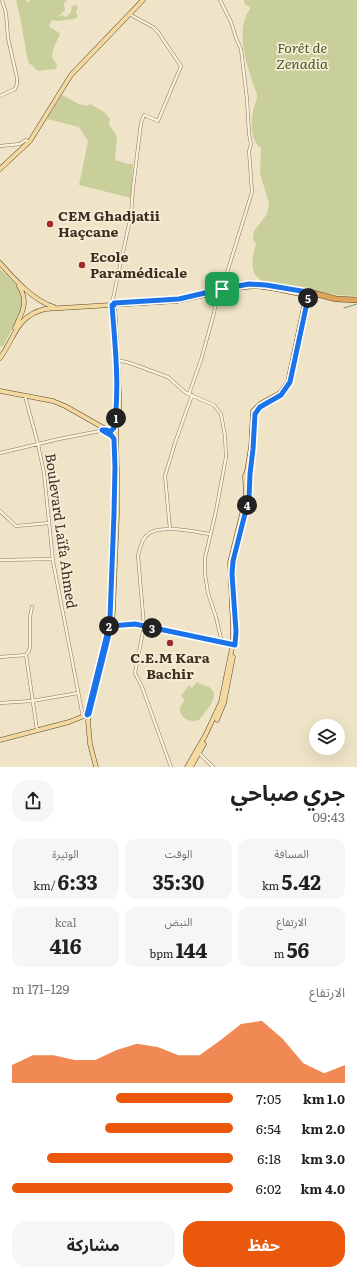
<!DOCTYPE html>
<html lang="ar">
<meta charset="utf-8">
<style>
body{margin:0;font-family:Literata,"Noto Sans Arabic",serif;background:#f6f6f6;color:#202124;direction:rtl;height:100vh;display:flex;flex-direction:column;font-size:15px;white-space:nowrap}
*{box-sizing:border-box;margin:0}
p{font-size:13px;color:#757577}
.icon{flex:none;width:22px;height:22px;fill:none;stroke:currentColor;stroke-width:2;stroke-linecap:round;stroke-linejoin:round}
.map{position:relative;height:767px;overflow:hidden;direction:ltr}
.side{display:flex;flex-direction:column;background:#fff;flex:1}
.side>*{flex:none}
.tools{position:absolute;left:309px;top:719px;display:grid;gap:8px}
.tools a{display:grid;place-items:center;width:36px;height:36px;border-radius:50%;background:#fff;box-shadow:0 4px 16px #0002;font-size:20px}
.pin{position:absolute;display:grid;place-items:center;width:34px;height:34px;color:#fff;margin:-17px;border-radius:8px;box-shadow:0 2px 6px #0006}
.km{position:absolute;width:20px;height:20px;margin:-10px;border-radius:50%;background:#222;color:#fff;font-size:11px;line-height:20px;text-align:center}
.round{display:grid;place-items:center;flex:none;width:42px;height:42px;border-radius:16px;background:#f6f6f6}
.overview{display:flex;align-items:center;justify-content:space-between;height:68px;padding:0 12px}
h1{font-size:22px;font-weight:700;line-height:30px}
.metrics{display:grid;grid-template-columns:repeat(3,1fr);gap:6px;height:68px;padding:4px 12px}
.metrics div{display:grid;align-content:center;border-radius:10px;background:#f6f6f6;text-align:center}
.metrics b{font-size:20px;font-weight:700}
.metrics small{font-size:11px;font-weight:400}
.metrics p{font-size:11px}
.chart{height:112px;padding:8px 12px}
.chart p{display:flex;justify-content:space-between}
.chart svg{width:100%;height:72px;margin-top:4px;fill:#ea580c;opacity:.7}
.action{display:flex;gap:8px;margin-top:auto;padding:8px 12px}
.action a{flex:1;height:46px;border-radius:16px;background:#ea580c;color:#fff;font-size:16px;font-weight:700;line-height:46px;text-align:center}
.action a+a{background:#f6f6f6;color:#202124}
ul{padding:0 12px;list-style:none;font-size:13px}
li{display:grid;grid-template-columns:64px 48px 1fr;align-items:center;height:30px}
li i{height:10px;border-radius:5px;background:#ea580c}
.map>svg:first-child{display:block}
</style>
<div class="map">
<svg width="357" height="767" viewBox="0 0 357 767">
<rect width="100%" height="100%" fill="#f0e4c8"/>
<!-- green -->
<path fill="#c9cf9b" d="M16,0H27V2H29L30,0H68L64,3L65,10L58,17L62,15L66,17L71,12L72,6L76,5L78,7L76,12L78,16L75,19L56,21L52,20L49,26C53,30 57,30 60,34C58,41 50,51 53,59C54,61 56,63 57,65L56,69L38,71L28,62L21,22Z
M244,0H357V296L337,295L267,282C264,281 260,280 258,278C249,270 253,254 256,244L253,240L254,231L267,214L269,203L260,174L261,148C250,141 251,123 253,111C254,106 257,101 257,96C257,92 254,88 253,84C246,62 235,29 250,9L249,6L245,5Z
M62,95L79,104L87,106L90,104L104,112L110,119L109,125L117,136L115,160L128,164H133L131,198L79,185L88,141L79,127L47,119Z
M0,269L20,288L24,305L3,347L0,346Z
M197,682C201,685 205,685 209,687C222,696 205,712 199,720C191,723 179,719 180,708C181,705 183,702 185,700L181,696L189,685L192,688Z"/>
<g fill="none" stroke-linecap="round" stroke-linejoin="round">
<!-- stream -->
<path stroke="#6f938a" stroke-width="1" d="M344,308L357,304"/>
<!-- minor casing -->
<g stroke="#8d765c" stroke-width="3.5">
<path id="minor" d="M220,0L231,22L236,38L241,49L247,99L249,134L251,144L249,151L252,192L222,289
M0,96L15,89L17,84V78L8,38L6,13L2,0
M0,146L20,144L26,140L29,142
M112,303L131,215L133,188L141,123L144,115L158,121L181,66L158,32L153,27L129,14
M117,360L130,363L168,377L186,393L214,405L221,414L225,436L226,457L216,511L205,558V574L208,593L216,617L222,643
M189,394L201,360L214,313L215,307L207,294
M25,396L38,444L44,473L53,561L83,717
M0,453L59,439L105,430
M0,511L16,526L49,523
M170,529L165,476L175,443L192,395
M0,560L52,559
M32,607L30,617V647L29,651L26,655L37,730
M112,626L135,624L235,645
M0,657L26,655
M0,703L32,701L78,693
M199,753L213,767
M171,767L142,687L135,673L144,626L138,556C140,549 141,541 146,536C158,523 195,532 210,534"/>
</g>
<!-- major casing -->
<g stroke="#5b4430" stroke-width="5">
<path id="major" d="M0,169L30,141L71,75L143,0
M0,263C14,279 34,301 54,307
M295,290L308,292L310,293L308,297L305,296
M15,328C22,313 29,302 19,286
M0,358C15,338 16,316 45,309L177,301L237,288L256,286L276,289L305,295
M0,391L53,401L65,406L111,432L115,436
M247,509L249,498V475L252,456
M217,720L224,703L233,657
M0,740L69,722L89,714
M96,767L90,744L88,721L92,703L111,629L113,611L117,515V470L116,432L119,410V393L114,303
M187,767L205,736L221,702L232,648L233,630L230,562L246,498L245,476L247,471L251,447L253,411L260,404L280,393L288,382L305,302V294L307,292
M191,767L204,744"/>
</g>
<!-- highway casing -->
<g stroke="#5b4430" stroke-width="6">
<path id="highway" d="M309,292L336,299L357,300"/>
</g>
<!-- minor -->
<use href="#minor" stroke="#faf1dc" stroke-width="2.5"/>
<!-- major -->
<use href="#major" stroke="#f3d9a0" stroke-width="4"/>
<!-- highway -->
<use href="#highway" stroke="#e0a458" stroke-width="5"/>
</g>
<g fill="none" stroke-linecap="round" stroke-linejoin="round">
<!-- route casing -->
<g stroke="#fff" stroke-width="8">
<path id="route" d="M249,284L266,285L307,292L305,294L308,298L290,382L281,395L260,407L255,414L253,449L250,474L249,498L233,561L232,574L236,631L235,645L135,624L111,626L89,714L87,715L108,630L110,618L114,514L115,467L114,439L112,436L102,430H107L110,432L114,428C120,387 115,346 112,305H114V303L179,299L222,289Z"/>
</g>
<!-- route -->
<use href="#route" stroke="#1a73e8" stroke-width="5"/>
</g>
<!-- markers -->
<g fill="#9e2a2b" stroke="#f7eed8" stroke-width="1.5">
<circle cx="50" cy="224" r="4"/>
<circle cx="82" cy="265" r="4"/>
<circle cx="170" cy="643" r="4"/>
</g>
<g text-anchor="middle" stroke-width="3.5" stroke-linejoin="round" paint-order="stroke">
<!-- park labels -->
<g font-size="14" font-style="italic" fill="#4d5a26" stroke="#f7eed8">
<text x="302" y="53">Forêt de<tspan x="302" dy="16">Zenadia</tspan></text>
</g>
<!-- poi labels -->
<g font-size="14" font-weight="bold" fill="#3d2e20" stroke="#f7eed8" text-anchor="start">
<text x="58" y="221">CEM Ghadjatii<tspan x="58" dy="16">Haçcane</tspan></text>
<text x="90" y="262">Ecole<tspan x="90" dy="16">Paramédicale</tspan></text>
<text x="170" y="663" text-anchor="middle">C.E.M Kara<tspan x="170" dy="16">Bachir</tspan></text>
</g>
<!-- street labels -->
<g font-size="14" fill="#3d2e20" stroke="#f7eed8">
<text transform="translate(61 531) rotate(82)" y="5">Boulevard Laïfa Ahmed</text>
</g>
</g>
</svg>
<div class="tools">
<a><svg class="icon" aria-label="layers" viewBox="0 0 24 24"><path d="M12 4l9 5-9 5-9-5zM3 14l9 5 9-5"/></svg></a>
</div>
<div class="pin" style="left:222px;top:289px;background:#1e9e55"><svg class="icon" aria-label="arrive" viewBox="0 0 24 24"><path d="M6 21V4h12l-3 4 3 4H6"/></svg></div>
<b class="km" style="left:116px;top:418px">1</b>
<b class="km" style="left:109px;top:626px">2</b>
<b class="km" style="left:152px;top:628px">3</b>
<b class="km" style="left:247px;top:505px">4</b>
<b class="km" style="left:308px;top:298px">5</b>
</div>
<section class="side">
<div class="overview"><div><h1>جري صباحي</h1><p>09:43</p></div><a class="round"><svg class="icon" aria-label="share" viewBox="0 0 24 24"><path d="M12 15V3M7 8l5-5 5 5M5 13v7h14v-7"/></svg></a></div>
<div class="metrics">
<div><p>المسافة</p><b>5.42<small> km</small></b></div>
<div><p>الوقت</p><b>35:30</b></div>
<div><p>الوتيرة</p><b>6:33<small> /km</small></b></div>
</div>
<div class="metrics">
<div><p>الارتفاع</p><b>56<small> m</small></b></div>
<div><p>النبض</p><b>144<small> bpm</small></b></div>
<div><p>kcal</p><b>416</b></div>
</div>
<div class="chart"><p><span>الارتفاع</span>129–171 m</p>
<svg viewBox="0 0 160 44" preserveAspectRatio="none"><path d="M0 44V33L10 27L20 27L30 30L40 30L50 24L60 20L70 22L80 27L90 27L100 18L110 8L120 6L130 17L140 32L150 38L160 33V44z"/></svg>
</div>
<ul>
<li><b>1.0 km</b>7:05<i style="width:53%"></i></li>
<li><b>2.0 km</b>6:54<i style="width:58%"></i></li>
<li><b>3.0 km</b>6:18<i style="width:84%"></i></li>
<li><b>4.0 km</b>6:02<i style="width:100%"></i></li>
</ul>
<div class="action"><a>حفظ</a><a>مشاركة</a></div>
</section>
